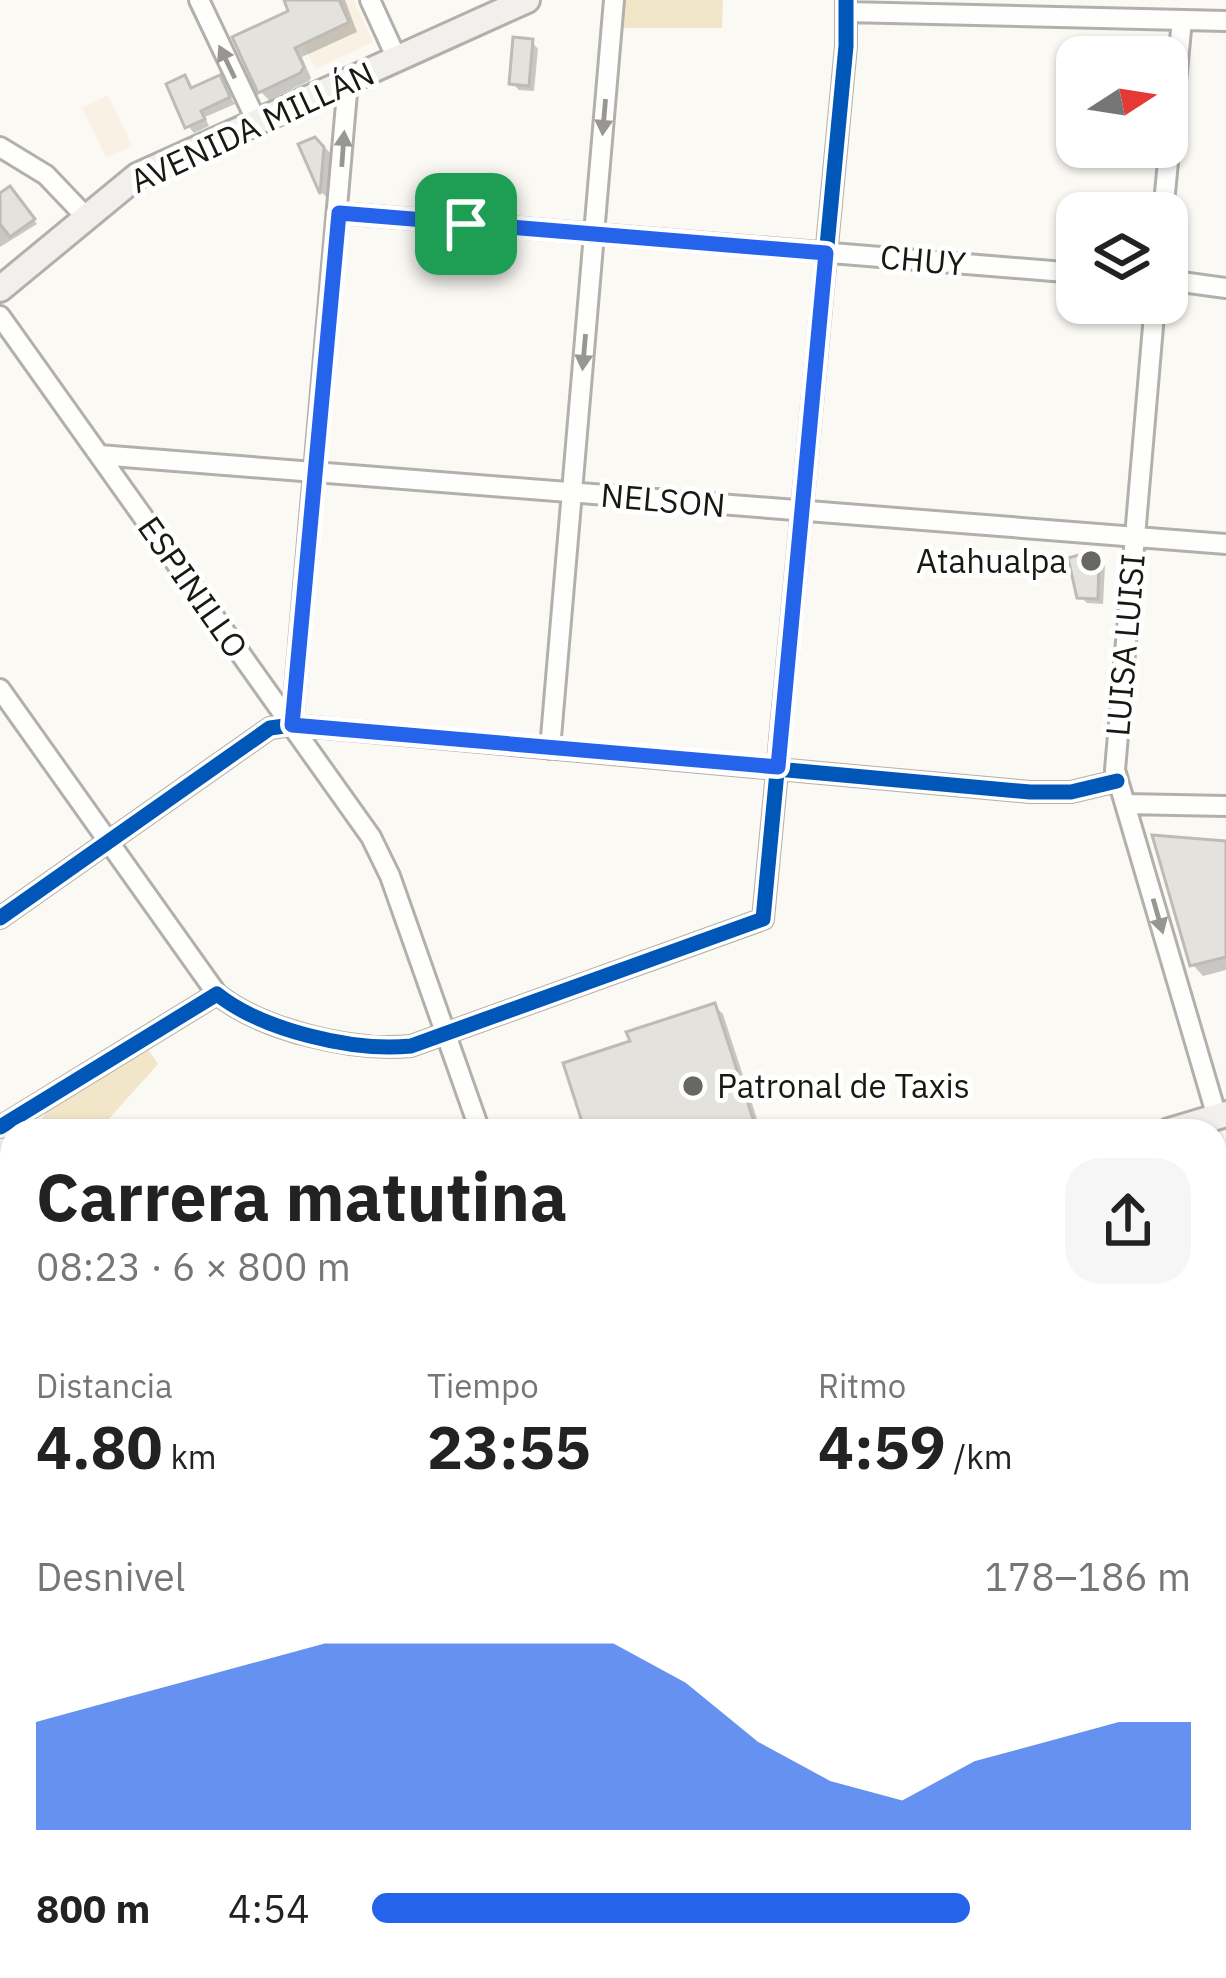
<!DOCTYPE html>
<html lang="es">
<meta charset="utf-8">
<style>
body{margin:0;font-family:"IBM Plex Sans",sans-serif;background:#f6f6f6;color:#222;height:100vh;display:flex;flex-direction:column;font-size:45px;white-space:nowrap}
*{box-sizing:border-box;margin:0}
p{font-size:39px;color:#767676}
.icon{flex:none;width:66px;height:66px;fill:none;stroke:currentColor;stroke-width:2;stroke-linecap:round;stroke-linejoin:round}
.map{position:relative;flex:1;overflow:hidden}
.sheet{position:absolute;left:0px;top:1119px;width:1227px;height:861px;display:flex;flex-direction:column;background:#fff;border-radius:36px 36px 0 0;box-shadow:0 3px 9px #0004}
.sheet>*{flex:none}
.needle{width:78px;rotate:78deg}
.fabs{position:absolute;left:1056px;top:36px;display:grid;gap:24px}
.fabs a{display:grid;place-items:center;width:132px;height:132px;border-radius:24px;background:#fff;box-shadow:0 3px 9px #0004;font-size:60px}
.pin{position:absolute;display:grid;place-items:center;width:102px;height:102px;color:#fff;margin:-51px;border-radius:24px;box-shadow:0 6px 18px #0006}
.round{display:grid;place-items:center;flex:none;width:126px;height:126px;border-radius:36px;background:#f6f6f6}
.overview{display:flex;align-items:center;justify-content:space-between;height:204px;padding:0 36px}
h1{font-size:66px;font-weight:700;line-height:90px}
.figures{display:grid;grid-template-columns:repeat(3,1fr);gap:18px;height:204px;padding:12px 36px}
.figures div{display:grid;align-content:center}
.figures b{font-size:60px;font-weight:700}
.figures small{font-size:33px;font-weight:400}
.figures p{font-size:33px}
.chart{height:336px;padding:24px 36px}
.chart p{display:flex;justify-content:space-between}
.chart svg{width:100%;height:216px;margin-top:12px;fill:#2563eb;opacity:.7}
ul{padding:0 36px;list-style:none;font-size:39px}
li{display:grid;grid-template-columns:192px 144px 1fr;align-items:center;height:90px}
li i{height:30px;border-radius:15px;background:#2563eb}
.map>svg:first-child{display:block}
</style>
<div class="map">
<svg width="1226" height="1978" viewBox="0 0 1226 1978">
<rect width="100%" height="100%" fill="#fbf9f4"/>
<!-- built -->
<path fill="#f9f2e4" d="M284,0H354L373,42L315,69Z
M108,95L132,146L106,158L82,108Z"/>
<!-- green -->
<path fill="#f2e6c9" d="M622,0H723L722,28H620Z
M147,1048L158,1064L98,1131H35L50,1105Z"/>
<!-- shadow -->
<path fill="#0003" d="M288,0H345L357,32L302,57L311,78L309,81L269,100L260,91L292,12Z
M532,42L538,49L534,91L519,90L512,83Z
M185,79L194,90L219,79L235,104L205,117L209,126L194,133L188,126Z
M321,143L332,155L330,200L322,193L302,146Z
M14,193L37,224L0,247V197Z
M1098,559L1105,566L1103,604L1087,603L1080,596Z
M1226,844V970L1203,976L1193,965Z
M715,1006L723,1014L761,1131H588L633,1043Z
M12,1540V1604L0,1607V1544Z"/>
<!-- building -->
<path fill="#e4e2dd" stroke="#bebbb6" stroke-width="3" d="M284,0H339L349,22L295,48L304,67L300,73L258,93L232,37L288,11Z
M513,37L533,39L529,86L509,84Z
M185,75L191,88L220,75L230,97L201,111L205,119L185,128L166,84Z
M315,137L324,147L320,194L298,144Z
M10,186L35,219L10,237L0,224V193Z
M1079,555L1099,556L1098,599L1077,598L1068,558Z
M1152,835L1226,841V957L1190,966Z
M715,1003L757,1131H585L563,1063L630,1041L626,1032Z"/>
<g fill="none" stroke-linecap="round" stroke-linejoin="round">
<!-- street casing -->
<g stroke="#b3b0ac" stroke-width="24">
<path id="street" d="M199,0L257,122
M370,0L397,59
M847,12L1226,21
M0,147L46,175L86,217
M339,213L1077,273
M1163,213L1182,20
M1167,280L1226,288
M1155,303L1115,770L1217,1117
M0,316L371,837L390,876L480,1131
M99,455L1226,544
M0,689L217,994
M292,725L348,81
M550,749L614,0
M1125,804L1226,806
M0,918L270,728L292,725L1030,792H1071L1117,781
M0,1127L217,994C262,1030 353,1052 411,1046L763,919L846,46V0
M0,1176L12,1160
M1215,1363L1226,1360
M0,1781L12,1777
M1215,1813L1226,1814
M302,1978V1968
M833,1978L834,1968
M1043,1978L1044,1968"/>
</g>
<!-- secondary casing -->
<g stroke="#b3b0ac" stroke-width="30">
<path id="secondary" d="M0,289L137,176L527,0
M1169,1131L1226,1114
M0,1511L12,1507"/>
</g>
<!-- primary casing -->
<g stroke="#d4d3d0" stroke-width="33">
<path id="primary" d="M0,1819L12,1859
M0,1903L12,1942
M20,1968L23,1978
M44,1968L47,1978"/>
</g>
<!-- street -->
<use href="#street" stroke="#fefefd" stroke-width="18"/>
<!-- secondary -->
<use href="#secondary" stroke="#f1f0ec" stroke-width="24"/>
<!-- primary -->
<use href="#primary" stroke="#e3e0d8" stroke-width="27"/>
<!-- cycleway casing -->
<g stroke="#fff" stroke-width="22">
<path id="cycleway" d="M0,918L270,728L292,725L1030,792H1071L1117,781
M0,1127L217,994C262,1030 353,1052 411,1046L763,919L846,46V0"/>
</g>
<!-- cycleway -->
<use href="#cycleway" stroke="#0057b8" stroke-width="15"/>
</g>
<!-- one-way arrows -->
<defs><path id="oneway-solid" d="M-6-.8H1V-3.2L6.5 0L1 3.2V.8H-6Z" transform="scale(3)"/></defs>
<g fill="#979693">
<use href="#oneway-solid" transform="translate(227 62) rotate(-116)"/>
<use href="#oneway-solid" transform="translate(604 117) rotate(95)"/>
<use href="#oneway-solid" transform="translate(343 149) rotate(-86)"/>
<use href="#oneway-solid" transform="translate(584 352) rotate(95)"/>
<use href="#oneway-solid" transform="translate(1158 916) rotate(74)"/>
</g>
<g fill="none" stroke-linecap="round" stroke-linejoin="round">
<!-- route casing -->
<g stroke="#fff" stroke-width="24">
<path id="route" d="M339,213L826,253L778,767L292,725Z"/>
</g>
<!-- route -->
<use href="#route" stroke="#2563eb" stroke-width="15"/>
</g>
<!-- markers -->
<g fill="#696761" stroke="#fff" stroke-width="4.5">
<circle cx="1091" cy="561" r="12"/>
<circle cx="693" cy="1086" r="12"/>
</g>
<g text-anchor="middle" stroke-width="10" stroke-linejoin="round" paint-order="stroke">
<!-- street labels -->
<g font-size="33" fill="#1a1812" stroke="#fff">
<text transform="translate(252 127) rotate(-25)" y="12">AVENIDA MILLÁN</text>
<text transform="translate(923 260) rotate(5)" y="12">CHUY</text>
<text transform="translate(663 500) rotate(5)" y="12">NELSON</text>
<text transform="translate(193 587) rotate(55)" y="12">ESPINILLO</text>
<text transform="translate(1125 645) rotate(-85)" y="12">LUISA LUISI</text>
</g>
<!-- poi labels -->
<g font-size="33" fill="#1a1812" stroke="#fff" text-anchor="end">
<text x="1067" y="573">Atahualpa</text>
<text x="717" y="1098" text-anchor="start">Patronal de Taxis</text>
</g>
</g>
</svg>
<div class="fabs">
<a><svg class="needle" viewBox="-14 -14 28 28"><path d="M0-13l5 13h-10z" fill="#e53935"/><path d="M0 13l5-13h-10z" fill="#767676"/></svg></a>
<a><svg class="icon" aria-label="layers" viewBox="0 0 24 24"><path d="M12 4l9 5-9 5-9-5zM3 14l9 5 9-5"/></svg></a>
</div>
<div class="pin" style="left:466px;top:224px;background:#1e9e55"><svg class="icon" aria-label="arrive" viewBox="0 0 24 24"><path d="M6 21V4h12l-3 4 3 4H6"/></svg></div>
<section class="sheet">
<div class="overview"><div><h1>Carrera matutina</h1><p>08:23 · 6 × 800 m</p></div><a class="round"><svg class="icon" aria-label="share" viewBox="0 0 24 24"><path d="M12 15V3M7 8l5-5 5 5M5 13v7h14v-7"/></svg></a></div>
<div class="figures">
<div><p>Distancia</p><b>4.80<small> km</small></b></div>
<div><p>Tiempo</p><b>23:55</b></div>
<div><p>Ritmo</p><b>4:59<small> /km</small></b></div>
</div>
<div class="chart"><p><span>Desnivel</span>178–186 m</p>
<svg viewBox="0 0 160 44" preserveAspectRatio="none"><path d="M0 44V22L10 18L20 14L30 10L40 6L50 6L60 6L70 6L80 6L90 14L100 26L110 34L120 38L130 30L140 26L150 22L160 22V44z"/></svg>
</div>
<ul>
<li><b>800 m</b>4:54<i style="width:73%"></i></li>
</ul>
</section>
</div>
